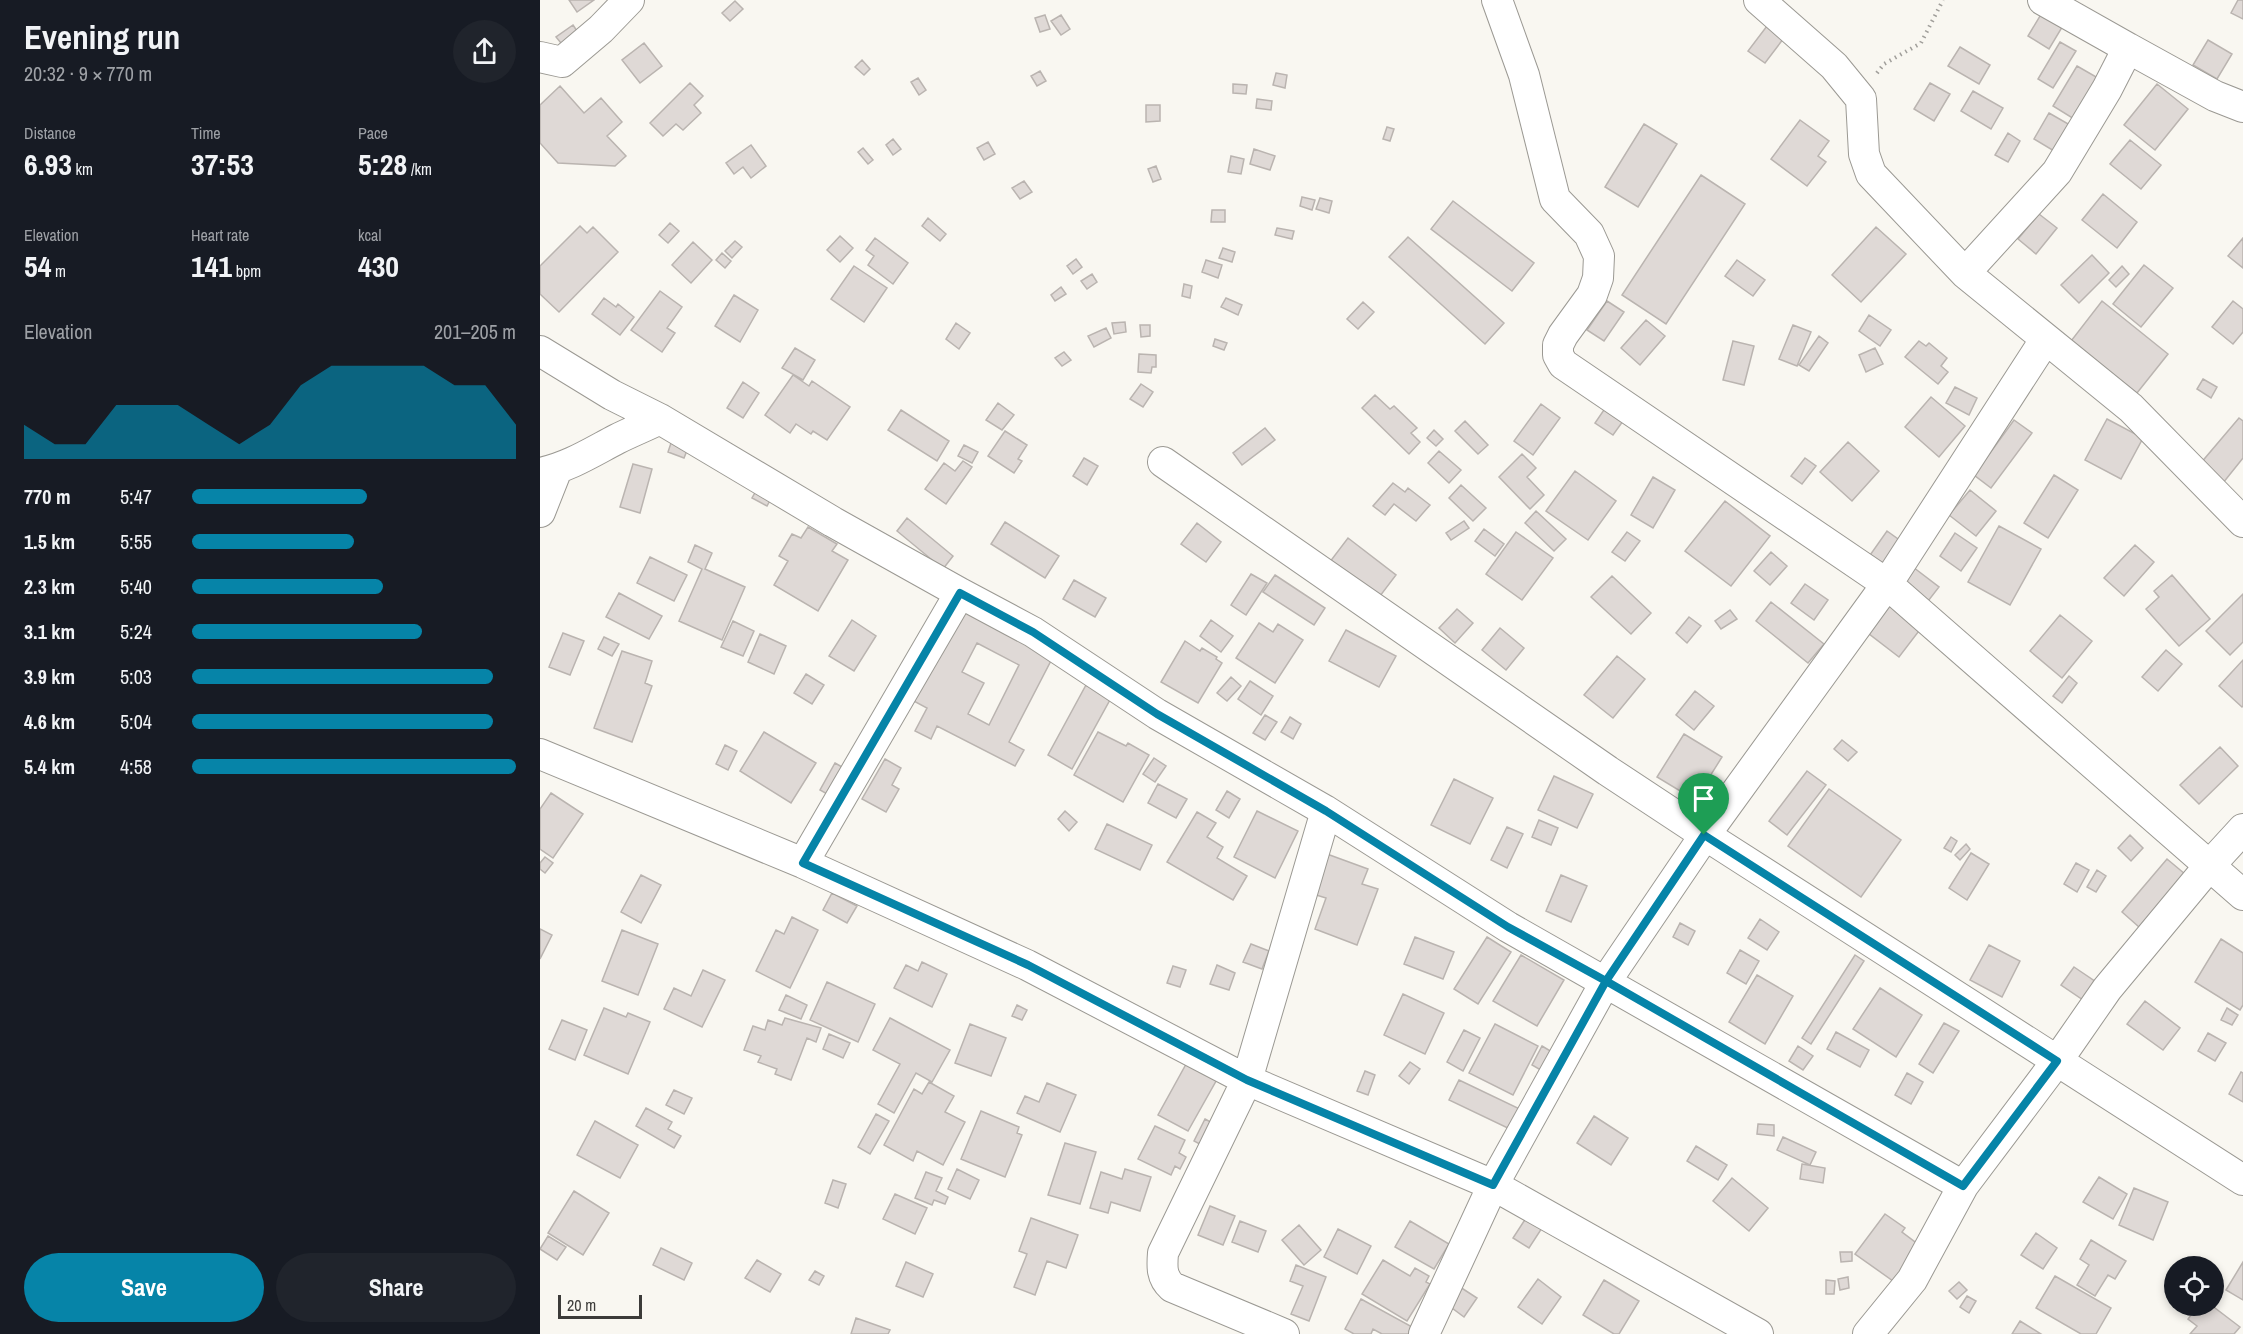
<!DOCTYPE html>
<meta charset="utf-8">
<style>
body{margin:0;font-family:"Archivo Narrow",sans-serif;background:#20242c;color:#f1f3f6;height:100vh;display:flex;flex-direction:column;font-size:22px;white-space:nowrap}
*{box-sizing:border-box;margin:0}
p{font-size:20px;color:#9ea1a6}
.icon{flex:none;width:33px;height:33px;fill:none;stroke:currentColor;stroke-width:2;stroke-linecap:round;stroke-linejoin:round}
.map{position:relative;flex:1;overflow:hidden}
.drawer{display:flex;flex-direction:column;background:#171b24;width:540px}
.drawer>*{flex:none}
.controls{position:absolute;left:1624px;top:1256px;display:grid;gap:12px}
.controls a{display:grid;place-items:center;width:60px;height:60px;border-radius:50%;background:#171b24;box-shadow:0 3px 9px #0003;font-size:30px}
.scale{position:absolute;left:18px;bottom:15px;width:84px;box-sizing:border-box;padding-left:6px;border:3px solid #3c3b39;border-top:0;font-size:16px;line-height:21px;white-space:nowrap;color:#3c3b39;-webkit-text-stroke:4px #f9f7f1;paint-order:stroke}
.pin{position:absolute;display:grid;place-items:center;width:51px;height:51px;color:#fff;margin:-62px -26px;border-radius:50% 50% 50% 0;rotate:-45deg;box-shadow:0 0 6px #0007}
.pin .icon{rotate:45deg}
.round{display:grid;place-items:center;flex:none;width:63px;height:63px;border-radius:32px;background:#20242c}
.head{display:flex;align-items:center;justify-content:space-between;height:102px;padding:0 24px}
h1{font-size:33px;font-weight:700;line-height:45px}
.figures{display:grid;grid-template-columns:repeat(3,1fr);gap:9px;height:102px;padding:6px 24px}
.figures div{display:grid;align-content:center}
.figures b{font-size:30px;font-weight:700}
.figures small{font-size:16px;font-weight:400}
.figures p{font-size:16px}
.chart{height:168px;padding:12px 24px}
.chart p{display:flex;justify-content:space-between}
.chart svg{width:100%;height:108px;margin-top:6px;fill:#0684a8;opacity:.7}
.cta{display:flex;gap:12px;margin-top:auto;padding:12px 24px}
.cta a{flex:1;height:69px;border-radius:36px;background:#0684a8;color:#fff;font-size:24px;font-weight:700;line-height:69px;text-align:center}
.cta a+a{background:#20242c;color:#f1f3f6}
ul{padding:0 24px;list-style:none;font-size:20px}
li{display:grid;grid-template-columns:96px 72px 1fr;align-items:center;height:45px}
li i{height:15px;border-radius:8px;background:#0684a8}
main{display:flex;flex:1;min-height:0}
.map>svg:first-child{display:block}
</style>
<main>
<section class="drawer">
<div class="head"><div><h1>Evening run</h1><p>20:32 · 9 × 770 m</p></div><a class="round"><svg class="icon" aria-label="share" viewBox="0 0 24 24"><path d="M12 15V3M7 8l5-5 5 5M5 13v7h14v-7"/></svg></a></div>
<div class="figures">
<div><p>Distance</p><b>6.93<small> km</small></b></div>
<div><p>Time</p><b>37:53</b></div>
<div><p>Pace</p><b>5:28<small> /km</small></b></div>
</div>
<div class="figures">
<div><p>Elevation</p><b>54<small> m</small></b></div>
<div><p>Heart rate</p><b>141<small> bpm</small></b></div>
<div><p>kcal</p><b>430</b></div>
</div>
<div class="chart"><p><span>Elevation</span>201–205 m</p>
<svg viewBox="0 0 160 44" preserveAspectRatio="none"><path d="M0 44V30L10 38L20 38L30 22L40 22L50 22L60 30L70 38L80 30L90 14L100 6L110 6L120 6L130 6L140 14L150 14L160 30V44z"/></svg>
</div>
<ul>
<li><b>770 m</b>5:47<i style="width:54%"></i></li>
<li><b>1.5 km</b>5:55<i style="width:50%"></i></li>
<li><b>2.3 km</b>5:40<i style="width:59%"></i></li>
<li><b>3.1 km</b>5:24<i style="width:71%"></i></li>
<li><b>3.9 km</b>5:03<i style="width:93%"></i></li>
<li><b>4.6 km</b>5:04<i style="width:93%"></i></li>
<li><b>5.4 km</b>4:58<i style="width:100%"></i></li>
</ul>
<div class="cta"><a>Save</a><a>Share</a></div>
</section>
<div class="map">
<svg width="1703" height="1334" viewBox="0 0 1703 1334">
<rect width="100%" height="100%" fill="#f9f7f1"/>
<!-- building -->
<path fill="#dfd9d6" stroke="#bab4b0" stroke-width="1.5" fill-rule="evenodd" d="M29,0H54L37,12Z
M1698,0H1703V19L1691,13Z
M195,1L203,9L190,21L182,13Z
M1506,6L1527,19L1509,49L1488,36Z
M505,15L510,29L500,32L495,18Z
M521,15L530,29L521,35L511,21Z
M1230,22L1247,34L1225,63L1208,51Z
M33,25L41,37L25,48L16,37Z
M1668,40L1692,54L1677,79L1653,65Z
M1520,42L1536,51L1513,88L1498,79Z
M104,43L122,66L100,83L82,60Z
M1420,47L1450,65L1439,84L1408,66Z
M322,60L330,69L324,75L315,67Z
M1537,66L1558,78L1534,119L1513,106Z
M500,71L506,81L497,86L491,76Z
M736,73L747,75L745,88L733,85Z
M378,78L386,90L379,95L371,82Z
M150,83L163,96L154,105L161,113L143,130L136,124L123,136L110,123Z
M1390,83L1410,94L1394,121L1374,109Z
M693,84L707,85L706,94L693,93Z
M1617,84L1648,109L1615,150L1584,125Z
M20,86L44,113L61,98L82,122L67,136L86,156L75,166L18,163L0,143V105Z
M1433,91L1463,108L1451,129L1421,111Z
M717,99L732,101L731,110L716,108Z
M606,105H620V121L606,122Z
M1509,113L1530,125L1514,151L1494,139Z
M1260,120L1289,141L1278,156L1286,162L1267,186L1231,159Z
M1104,124L1137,144L1098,207L1065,187Z
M847,127L854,129L850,141L843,139Z
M1468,133L1480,141L1468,162L1455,155Z
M353,139L361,149L353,155L346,145Z
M1590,140L1621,165L1601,189L1570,164Z
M448,142L455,154L444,160L437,148Z
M211,145L226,166L211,178L203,167L194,174L186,163Z
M323,148L333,160L328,164L318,152Z
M714,149L735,156L730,170L710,164Z
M691,156L704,159L701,174L688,172Z
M616,166L621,179L613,182L608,169Z
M1161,175L1205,204L1126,324L1082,295Z
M484,181L492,192L480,199L472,188Z
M1563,194L1597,222L1577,248L1542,220Z
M762,197L775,200L772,210L760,206Z
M780,198L792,201L789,213L776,209Z
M913,201L994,263L972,291L891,229Z
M672,210H685V222H671Z
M1499,214L1517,228L1496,254L1478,239Z
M388,218L406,234L400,241L382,226Z
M130,223L139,231L128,243L119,235Z
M40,226L47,233L53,227L78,252L19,312L0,294V266Z
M1336,227L1366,254L1321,302L1292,275Z
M737,228L754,231L752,239L735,235Z
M300,236L313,248L300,262L287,250Z
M868,237L964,323L945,344L849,257Z
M335,238L368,263L353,284L328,265L334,256L326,250Z
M1703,238V268L1688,256Z
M195,241L202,247L192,258L185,251Z
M153,242L172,260L151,283L132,265Z
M683,248L695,252L692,262L679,258Z
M182,253L191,261L185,268L176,260Z
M1552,255L1569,273L1539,303L1521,285Z
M536,259L542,267L533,274L527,266Z
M666,260L682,265L678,278L662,272Z
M1197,260L1225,280L1213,296L1185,276Z
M1604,265L1633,288L1601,327L1573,304Z
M314,266L347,288L324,322L291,299Z
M1582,266L1589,274L1576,287L1569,280Z
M552,274L557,282L547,289L541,281Z
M644,284L652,286L650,298L642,296Z
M521,287L526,294L515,301L511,295Z
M120,291L142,307L127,328L135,333L122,352L91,330Z
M194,295L218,310L200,342L175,326Z
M64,298L76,307L78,304L94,317L80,335L52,314Z
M686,298L702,305L698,315L681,307Z
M1067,301L1084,312L1064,341L1047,330Z
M1562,301L1628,354L1597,393L1531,341Z
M1693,301L1703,309V332L1693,344L1672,327Z
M823,302L834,312L818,329L807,319Z
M1329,315L1351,330L1340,346L1319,331Z
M1106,320L1125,336L1100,365L1081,348Z
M585,322L586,332L574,334L572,323Z
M416,323L430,333L419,349L406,339Z
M600,325H610V336L601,337Z
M1253,325L1271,332L1257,366L1239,359Z
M566,328L571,338L554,347L548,336Z
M1279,336L1288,343L1269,371L1259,365Z
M675,339L687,343L684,350L673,346Z
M1193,341L1214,346L1204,385L1183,380Z
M1379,341L1386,346L1389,343L1407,358L1401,366L1408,372L1398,384L1365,357Z
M255,348L275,360L263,380L242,368Z
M1335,348L1343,364L1326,372L1319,355Z
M524,352L531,360L522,366L515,358Z
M599,354L616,355V367H612L611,373L598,372Z
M253,375L269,386L272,381L310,407L287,440L273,431L271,434L256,424L250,433L225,415Z
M1663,379L1677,387L1671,398L1657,389Z
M203,382L219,393L203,418L187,408Z
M601,384L613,392L603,407L590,399Z
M1415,387L1437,398L1429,415L1406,403Z
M835,395L850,409L854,406L877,428L871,433L880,442L869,454L822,408Z
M1391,397L1425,426L1399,457L1365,427Z
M458,403L474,415L462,430L446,420Z
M1001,404L1020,418L993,455L974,441Z
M1068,404L1086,417L1073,435L1055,423Z
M361,410L409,441L397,461L348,430Z
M1699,418L1703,421V458L1683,483L1660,464Z
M1567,419L1603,438L1581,479L1545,460Z
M1474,420L1492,433L1451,488L1434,475Z
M925,421L948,445L938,454L915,431Z
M725,428L735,440L702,465L693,453Z
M894,430L903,439L896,446L887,438Z
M465,431L487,445L478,459L482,461L474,473L448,456Z
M133,437L150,443L144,458L128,452Z
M1308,442L1339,471L1312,501L1280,472Z
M424,445L438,452L432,463L418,456Z
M899,451L921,470L909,483L888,463Z
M982,454L996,468L987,477L1004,495L990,509L959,477Z
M544,458L558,466L547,485L533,476Z
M1265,458L1276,466L1262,484L1251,476Z
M423,461L432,467L406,504L385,489L404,463L415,471Z
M93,464L112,469L100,513L80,507Z
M1035,471L1076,501L1048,540L1006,511Z
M1514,475L1538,490L1508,538L1484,523Z
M1113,477L1135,490L1113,528L1091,515Z
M853,483L865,492L868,488L890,505L876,521L854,504L845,515L833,506Z
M220,484L234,493L227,506L212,498Z
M921,485L946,508L933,521L909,498Z
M1430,490L1456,511L1436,536L1409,515Z
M1185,501L1230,536L1191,586L1145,551Z
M996,511L1026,539L1014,551L985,523Z
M367,518L413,556L403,569L357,531Z
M924,521L929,528L911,540L906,533Z
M465,522L519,556L505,578L451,544Z
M657,523L681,542L666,562L641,544Z
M1459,526L1501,549L1470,605L1428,582Z
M268,527L297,544L292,551L308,560L278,611L234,585L248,561L239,556L252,534L261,538Z
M944,529L964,544L955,556L935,541Z
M1347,531L1365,544L1346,570L1328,558Z
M976,532L1013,558L982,600L946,574Z
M1087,532L1100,541L1085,561L1072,552Z
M1415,533L1437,548L1421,571L1400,556Z
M808,538L856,575L837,600L789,563Z
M155,545L172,553L165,569L205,587L182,640L139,621L162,569L148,562Z
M1595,545L1614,562L1584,596L1564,578Z
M1231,552L1247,566L1230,585L1214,571Z
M110,557L147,575L134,601L97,583Z
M1369,564L1399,587L1385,605L1355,582Z
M711,574L727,583L706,615L691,605Z
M735,575L785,608L774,625L723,592Z
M1632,575L1670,619L1639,646L1606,609L1619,597L1614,591Z
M1072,576L1111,613L1091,634L1051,597Z
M534,580L566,598L555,617L523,599Z
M1265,584L1288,600L1274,620L1251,603Z
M79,593L122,616L109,639L66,617Z
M1703,594V642L1690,655L1666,631Z
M1346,601L1382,627L1359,657L1324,630Z
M422,602L516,651L469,742L484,750L475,766L397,726L391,739L375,731L387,708L370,699ZM437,643L479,665L449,725L428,714L444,683L422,672Z
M1231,602L1284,644L1268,663L1216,621Z
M917,609L933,623L915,643L899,628Z
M1190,610L1197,619L1181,629L1175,621Z
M1520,615L1552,641L1522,678L1490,651Z
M1149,617L1161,626L1147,643L1136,633Z
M312,620L336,636L314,671L289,656Z
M671,620L693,636L681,652L660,636Z
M193,621L214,631L203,656L181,647Z
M719,623L733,632L738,624L763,640L735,683L696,658Z
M960,628L984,648L966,670L942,650Z
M806,630L856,656L839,687L789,661Z
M23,633L44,641L30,675L9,667Z
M220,634L246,646L234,674L208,662Z
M64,637L79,644L72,656L58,649Z
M645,641L660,651L662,648L677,657L676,659L682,663L658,703L621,682Z
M1626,650L1642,664L1618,691L1602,677Z
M82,651L112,661L105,683L112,686L92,742L54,728Z
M1077,656L1105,679L1073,718L1044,695Z
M1703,660V706L1702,707L1679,686Z
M266,674L284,685L272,704L254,693Z
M1529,676L1537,683L1522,703L1513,696Z
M691,677L701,686L687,701L677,693Z
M710,681L733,696L721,715L698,699Z
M546,685L571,698L532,769L508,755Z
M1155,691L1174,706L1154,730L1136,715Z
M725,715L737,722L725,740L713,733Z
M750,717L761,724L753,739L741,732Z
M224,732L276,763L251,803L200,771Z
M558,732L586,746L588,743L609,755L583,802L534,775Z
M1144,734L1182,757L1155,800L1117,777Z
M1302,740L1317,752L1308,761L1294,749Z
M185,745L197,751L188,770L176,764Z
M1680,747L1698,766L1659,804L1640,785Z
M614,758L626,766L615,782L603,774Z
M345,759L361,768L352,785L359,789L346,812L322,799Z
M295,763L311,772L296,799L280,790Z
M1267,771L1286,785L1247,835L1229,821Z
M1014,776L1053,794L1037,828L998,810Z
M914,779L953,798L930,844L891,825Z
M618,784L647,799L636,818L608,803Z
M1289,789L1361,840L1321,897L1248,846Z
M687,791L700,799L689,818L676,810Z
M11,793L43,814L13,858L0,849V809Z
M525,811L537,822L529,831L518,819Z
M717,811L758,831L735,878L694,857Z
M657,812L676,823L667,837L683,847L677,858L707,876L693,900L627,862Z
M999,820L1018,828L1011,845L992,837Z
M567,824L612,845L600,870L555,849Z
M967,827L983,834L967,868L951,860Z
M1590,835L1603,848L1591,861L1578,848Z
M1411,837L1417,841L1411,852L1404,848Z
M1426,844L1430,849L1420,860L1415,855Z
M1431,853L1449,864L1427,900L1409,888Z
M787,854L828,869L822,884L838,889L817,945L775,929L786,898L773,894Z
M5,857L13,863L5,873L0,869V863Z
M1627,859L1645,874L1599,927L1582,912Z
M1536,863L1549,870L1537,892L1524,884Z
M1557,870L1566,876L1556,892L1547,887Z
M101,875L121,885L101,923L81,912Z
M1021,875L1047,886L1031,922L1006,911Z
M292,893L317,906L307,923L283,910Z
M252,917L278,930L250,988L216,971L236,930L244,934Z
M1220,919L1239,932L1227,950L1208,938Z
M1140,923L1155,931L1148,945L1133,937Z
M0,929L12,935L0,959Z
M82,930L118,944L98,995L62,981Z
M875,937L914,952L903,979L864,964Z
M947,937L971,952L938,1004L914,989Z
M1681,939L1703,953V1005L1700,1010L1655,982Z
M711,944L729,951L722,969L703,962Z
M1449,945L1480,961L1462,997L1430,980Z
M1200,950L1219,961L1206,984L1187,973Z
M981,955L1024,980L997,1026L953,1001Z
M1315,955L1324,961L1271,1044L1262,1038Z
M382,962L407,974L392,1007L354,988L366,965L378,971Z
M677,965L695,973L689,990L670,984Z
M633,966L646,970L640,987L627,983Z
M1534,967L1562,986L1549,1004L1521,985Z
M163,970L185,980L162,1027L124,1009L134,988L151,996Z
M1217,975L1253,996L1225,1044L1189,1022Z
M287,982L335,1004L318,1042L270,1020Z
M1340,988L1382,1015L1356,1057L1313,1029Z
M863,994L904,1013L885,1054L844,1035Z
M246,995L267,1005L261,1019L239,1010Z
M1605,1001L1640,1028L1623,1050L1587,1024Z
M477,1005L487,1010L482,1020L472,1016Z
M64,1008L86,1017L88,1013L110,1022L88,1074L44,1055Z
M1687,1008L1698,1015L1692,1025L1681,1020Z
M245,1018L281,1028L276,1042L267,1038L251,1080L235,1074L237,1069L218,1062L221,1056L204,1050L213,1026L225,1030L228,1020L242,1025Z
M350,1018L410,1050L392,1082L376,1073L354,1113L338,1104L360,1064L333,1050Z
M22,1020L47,1030L35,1060L9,1049Z
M1404,1023L1419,1031L1393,1073L1379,1064Z
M430,1024L466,1038L451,1076L415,1063Z
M955,1024L998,1046L973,1095L929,1073Z
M924,1030L940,1038L923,1071L907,1062Z
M1296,1032L1329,1050L1320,1067L1287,1049Z
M1668,1033L1686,1043L1675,1061L1658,1051Z
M289,1034L310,1043L303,1058L283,1049Z
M1002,1046L1022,1058L1011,1076L992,1065Z
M1258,1046L1273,1056L1263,1070L1249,1061Z
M650,1057L680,1074L648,1131L618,1115Z
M870,1062L880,1069L869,1084L859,1076Z
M825,1071L835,1075L828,1095L817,1091Z
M1701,1072L1703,1073V1102L1689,1094Z
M1367,1073L1383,1082L1371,1104L1355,1095Z
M919,1080L984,1111L974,1131L909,1100Z
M389,1082L414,1096L405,1112L425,1122L403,1165L377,1151L373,1161L344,1145L374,1089L382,1094Z
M507,1083L536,1095L520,1132L477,1113L485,1096L499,1102Z
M134,1090L152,1098L144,1114L126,1105Z
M106,1108L132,1122L128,1129L141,1136L134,1148L96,1126Z
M441,1111L479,1127L477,1133L482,1135L465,1177L421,1159Z
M336,1114L349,1121L330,1154L318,1147Z
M1054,1116L1088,1138L1071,1165L1037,1143Z
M665,1119L678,1126L667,1148L654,1141Z
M55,1121L98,1145L80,1178L37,1155Z
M1218,1124L1234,1125V1136L1217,1134Z
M615,1126L645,1140L639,1153L646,1157L640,1169L635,1166L631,1175L598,1159Z
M1243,1137L1276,1152L1270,1165L1237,1150Z
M525,1143L556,1152L540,1204L508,1195Z
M1156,1146L1187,1165L1178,1180L1147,1161Z
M1262,1164L1285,1168L1283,1183L1260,1179Z
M417,1169L439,1180L430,1199L408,1189Z
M585,1169L611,1177L600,1211L571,1202L568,1213L550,1208L561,1172L582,1179Z
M386,1172L402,1178L396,1191L408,1197L405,1204L394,1200L392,1205L375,1198Z
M1559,1177L1587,1194L1573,1219L1543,1202Z
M1192,1178L1228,1208L1209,1231L1173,1201Z
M293,1180L306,1184L298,1208L285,1203Z
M1594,1188L1628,1202L1613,1240L1579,1225Z
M34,1191L69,1213L43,1255L8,1233Z
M355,1194L387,1208L375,1234L343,1219Z
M670,1206L695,1216L683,1245L658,1235Z
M1345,1214L1365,1228L1362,1232L1379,1245L1353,1281L1315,1254Z
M491,1218L538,1235L526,1268L507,1261L495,1295L474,1287L487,1254L479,1251Z
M986,1218L1002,1228L989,1248L973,1238Z
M700,1221L726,1231L718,1252L692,1242Z
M870,1221L909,1244L894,1269L855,1247Z
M759,1225L781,1250L764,1265L742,1240Z
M798,1229L831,1246L817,1274L784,1257Z
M1496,1233L1517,1248L1503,1269L1481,1255Z
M8,1236L26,1247L17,1260L0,1249Z
M1551,1240L1586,1261L1575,1279L1568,1275L1555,1296L1537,1285L1549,1265L1540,1259Z
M121,1248L152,1263L144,1280L113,1265Z
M1300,1252H1312V1261L1301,1262Z
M217,1260L241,1274L230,1292L205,1278Z
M843,1260L870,1276L875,1268L889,1276L886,1282L890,1284L867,1321L822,1294Z
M366,1262L393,1274L383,1297L356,1286Z
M1703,1262V1300L1686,1290Z
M756,1265L786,1277L769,1321L751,1314L763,1286L750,1281Z
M275,1271L284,1276L279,1285L269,1280Z
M1515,1276L1571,1308L1556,1334H1541L1496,1308Z
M1308,1277L1309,1288L1300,1290L1298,1279Z
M998,1279L1021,1297L1002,1324L978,1307Z
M1064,1280L1099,1301L1079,1334H1074L1043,1315Z
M1286,1280L1295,1281L1294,1294H1286Z
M1419,1282L1427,1290L1417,1299L1409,1291Z
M920,1287L937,1298L924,1317L908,1305Z
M1427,1296L1436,1301L1429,1313L1420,1307Z
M821,1299L874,1328L871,1334H842L833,1329L831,1334H814L805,1329Z
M1659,1305H1671L1700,1327L1694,1334H1650L1657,1326L1648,1319Z
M316,1318L350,1330L348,1334H311Z
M1480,1321L1501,1334H1472Z"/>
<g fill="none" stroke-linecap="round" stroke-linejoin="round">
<!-- minor casing -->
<g stroke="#9b9993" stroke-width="32">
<path id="minor" d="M957,0L984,75L1015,199L1049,234L1059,256L1058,278L1052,295L1023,335L1018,345V355L1023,364L1347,584L1703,895
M1219,0L1294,66L1321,99L1324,154L1331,174L1425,273L1591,408L1703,522
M1503,0L1588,48
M0,57L22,62L61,29L89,0
M1425,273L1517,172L1567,89L1588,48L1675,96L1703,107
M0,351L72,395L120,419L293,522L420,593L493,632L617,714L786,811L968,927L1423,1186
M623,462L1068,771L1165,835L1703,1180
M0,473C29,467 52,452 77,439C91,432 106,426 120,419
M0,512L17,469
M0,754L263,863L487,965L707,1080L953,1185L1218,1334
M263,863L420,593
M744,1334L632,1287C621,1277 622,1266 623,1253L707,1080L786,811
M884,1334L953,1185L1066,981L1165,835L1347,584L1505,340
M1328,1334L1372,1280L1423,1186L1517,1061L1567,989L1670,865L1703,829"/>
</g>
<!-- path -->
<path stroke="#a19f9b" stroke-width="4" stroke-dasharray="1.5 4.5" stroke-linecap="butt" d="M1337,73L1344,64L1381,43L1403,0"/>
<!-- minor -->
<use href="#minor" stroke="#fff" stroke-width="30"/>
</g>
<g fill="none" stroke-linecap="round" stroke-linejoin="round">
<!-- route casing -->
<g stroke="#fff" stroke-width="12">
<path id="route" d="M1164,835L1066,981L968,927L786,811L617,714L493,632L420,593L263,863L488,965L707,1080L953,1185L1066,981L1423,1186L1517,1061L1164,835"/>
</g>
<!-- route -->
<use href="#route" stroke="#0684a8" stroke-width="8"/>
</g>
</svg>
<div class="controls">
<a><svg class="icon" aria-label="locate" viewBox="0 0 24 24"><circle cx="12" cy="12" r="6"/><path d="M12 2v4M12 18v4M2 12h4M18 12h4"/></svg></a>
</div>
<div class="scale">20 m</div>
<div class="pin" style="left:1164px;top:835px;background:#1e9e55"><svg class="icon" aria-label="arrive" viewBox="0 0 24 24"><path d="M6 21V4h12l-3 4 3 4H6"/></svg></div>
</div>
</main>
